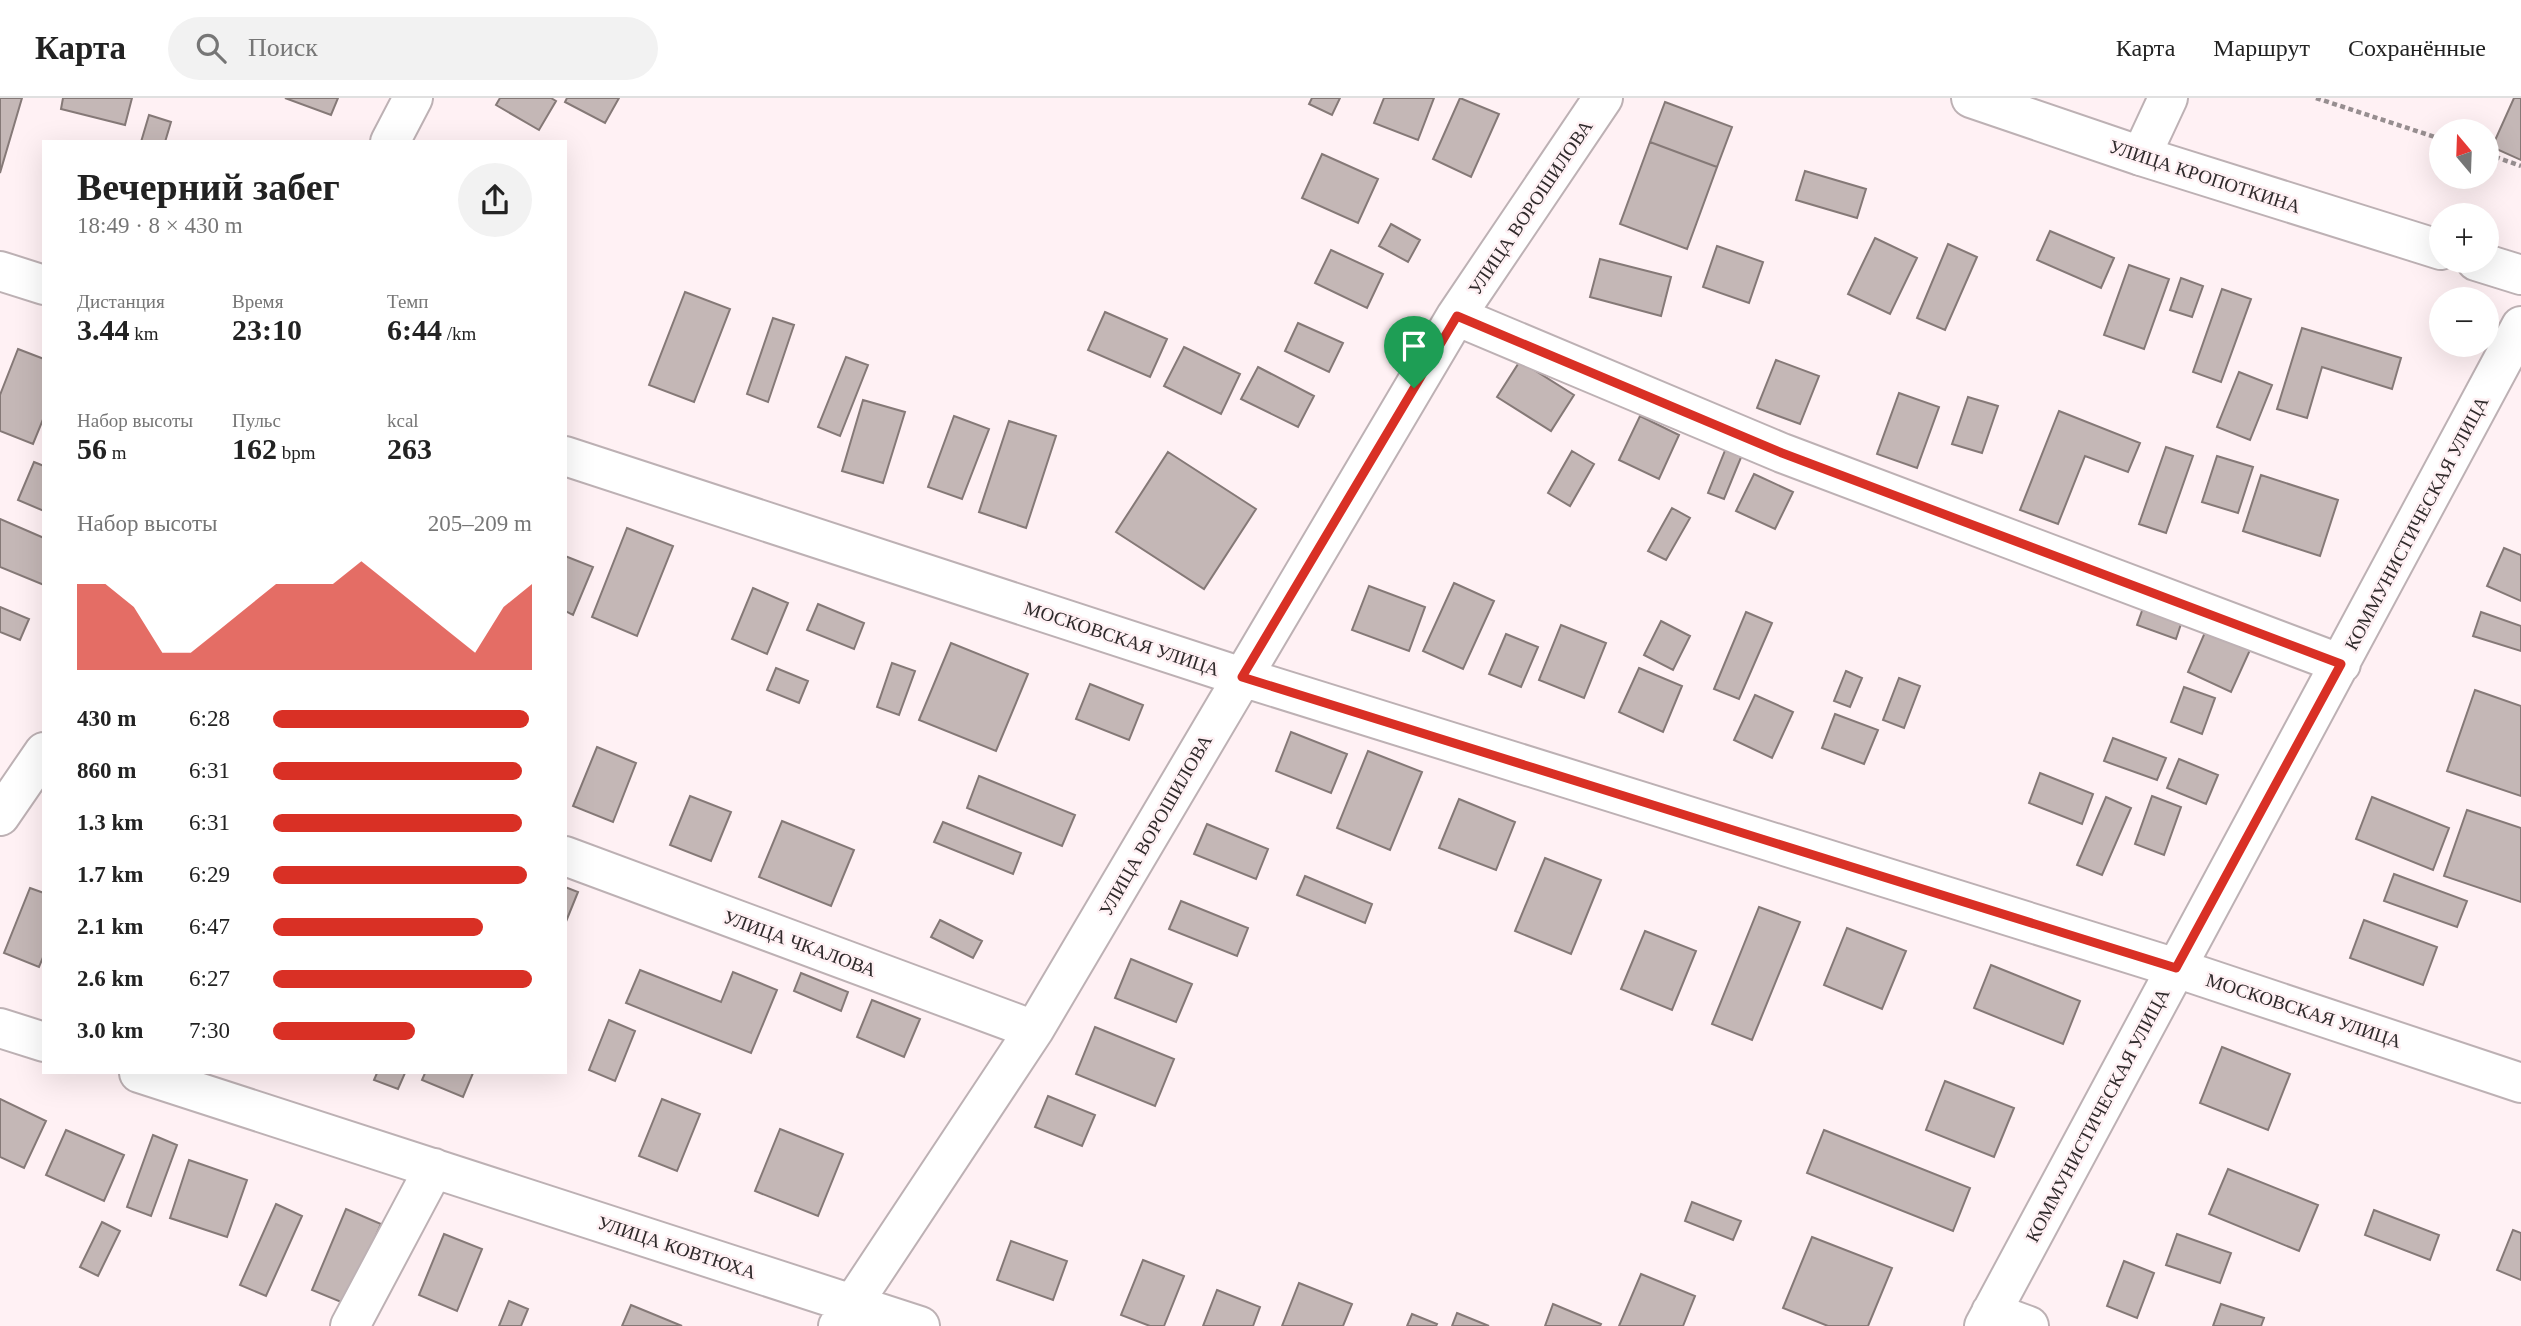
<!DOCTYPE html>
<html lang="ru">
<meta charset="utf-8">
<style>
body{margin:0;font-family:"Times New Roman",serif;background:#f2f2f2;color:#222;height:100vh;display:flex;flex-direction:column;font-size:26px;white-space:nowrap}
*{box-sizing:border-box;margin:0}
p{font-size:23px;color:#767676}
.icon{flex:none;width:38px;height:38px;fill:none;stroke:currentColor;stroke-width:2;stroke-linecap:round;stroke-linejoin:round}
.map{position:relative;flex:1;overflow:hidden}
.sheet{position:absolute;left:42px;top:42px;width:525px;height:934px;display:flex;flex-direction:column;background:#fff;border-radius:0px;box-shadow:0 7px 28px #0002}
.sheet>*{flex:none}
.needle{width:46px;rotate:341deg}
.controls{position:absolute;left:2429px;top:21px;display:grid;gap:14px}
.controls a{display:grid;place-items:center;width:70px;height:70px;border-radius:50%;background:#fff;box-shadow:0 7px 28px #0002;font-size:35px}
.pin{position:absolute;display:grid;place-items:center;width:60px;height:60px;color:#fff;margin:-72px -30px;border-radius:50% 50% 50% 0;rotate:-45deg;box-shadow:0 0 7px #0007}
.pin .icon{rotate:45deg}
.round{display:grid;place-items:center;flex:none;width:74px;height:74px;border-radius:37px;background:#f2f2f2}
.summary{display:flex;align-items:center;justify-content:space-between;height:119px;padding:0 35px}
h1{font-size:38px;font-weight:700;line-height:52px}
.figures{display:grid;grid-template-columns:repeat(3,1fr);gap:10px;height:119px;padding:7px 35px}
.figures div{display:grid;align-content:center}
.figures b{font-size:30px;font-weight:700}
.figures small{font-size:19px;font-weight:400}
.figures p{font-size:19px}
.chart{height:196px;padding:14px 35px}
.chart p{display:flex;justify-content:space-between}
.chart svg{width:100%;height:126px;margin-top:7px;fill:#d93025;opacity:.7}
ul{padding:0 35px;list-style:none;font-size:23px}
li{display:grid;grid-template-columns:112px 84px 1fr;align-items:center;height:52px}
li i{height:18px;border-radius:9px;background:#d93025}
header{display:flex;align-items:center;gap:42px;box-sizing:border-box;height:98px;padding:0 35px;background:#fff;border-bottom:2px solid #e0e0e0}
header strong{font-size:33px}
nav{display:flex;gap:38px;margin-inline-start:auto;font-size:24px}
.search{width:490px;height:63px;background:#f2f2f2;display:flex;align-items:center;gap:18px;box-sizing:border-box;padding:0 24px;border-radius:38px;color:#767676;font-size:26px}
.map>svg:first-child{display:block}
</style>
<header>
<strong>Карта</strong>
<div class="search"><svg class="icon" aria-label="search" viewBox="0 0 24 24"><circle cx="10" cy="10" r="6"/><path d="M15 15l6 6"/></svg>Поиск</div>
<nav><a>Карта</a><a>Маршрут</a><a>Сохранённые</a></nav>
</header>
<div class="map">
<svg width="2521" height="1228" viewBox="0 0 2521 1228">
<rect width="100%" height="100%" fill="#fff1f4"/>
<!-- building -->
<path fill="#c4b7b6" stroke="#857977" stroke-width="2" d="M0,0H22L0,75Z
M63,0H132L125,27L61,11Z
M285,0H338L331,17Z
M500,0H551L556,3L539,32L496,7Z
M567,0H619L605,25L565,4Z
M1312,0H1340L1332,17L1309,6Z
M1384,0H1434L1418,42L1374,25Z
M1460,0L1499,16L1471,79L1433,61Z
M2514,0H2521V62L2492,49Z
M1665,4L1732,29L1717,69L1650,44Z
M149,17L171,24L165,44H141Z
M1650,44L1717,69L1687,151L1620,126Z
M1322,56L1378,81L1358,125L1302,100Z
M1805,73L1866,91L1857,120L1796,102Z
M1391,126L1420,142L1408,164L1379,148Z
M2050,133L2114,160L2101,190L2037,162Z
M1875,140L1917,160L1890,216L1848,196Z
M1948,146L1977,159L1945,232L1917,220Z
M1717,148L1763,164L1749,205L1703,189Z
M1331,152L1383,176L1367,210L1315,185Z
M1600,161L1671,179L1661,218L1590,199Z
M2129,167L2169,181L2144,251L2104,237Z
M2181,180L2203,188L2192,219L2170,212Z
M2222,191L2251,201L2221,284L2193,274Z
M685,194L730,211L694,304L649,287Z
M1105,214L1167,241L1150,279L1088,252Z
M773,220L794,227L768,304L747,296Z
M1298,225L1343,245L1329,274L1285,253Z
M2302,230L2401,260L2392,291L2322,269L2307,320L2277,311Z
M1184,249L1240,276L1221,316L1164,288Z
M18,251L44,261V319L33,346L0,333V297Z
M846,259L868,267L840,338L818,329Z
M1776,262L1819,278L1800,326L1757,310Z
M1520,263L1574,297L1551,333L1497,299Z
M1258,269L1314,298L1298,329L1241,301Z
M2239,274L2272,287L2250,342L2217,329Z
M1899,295L1939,309L1917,370L1877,356Z
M1968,299L1998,308L1982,355L1952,346Z
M863,302L905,314L883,385L842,373Z
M2059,313L2140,345L2128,374L2085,358L2058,426L2020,412Z
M954,318L989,331L962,401L928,389Z
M1640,318L1679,337L1659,381L1619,362Z
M1009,323L1056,338L1026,430L979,414Z
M2166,349L2193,358L2166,435L2139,426Z
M1726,350L1742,357L1724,401L1708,395Z
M1572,353L1594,366L1570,408L1548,395Z
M1168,354L1256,411L1204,491L1116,434Z
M2217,358L2253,369L2238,415L2202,404Z
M34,364L44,368V413L18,402Z
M1754,376L1793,394L1775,431L1736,413Z
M2261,377L2338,402L2320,458L2243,433Z
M1672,410L1690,420L1666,462L1648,453Z
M0,421L44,440V487L0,469Z
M627,430L673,448L637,538L592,519Z
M2504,450L2521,457V503L2487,488Z
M565,458L593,469L573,517L565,513Z
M1454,485L1494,503L1463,571L1423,553Z
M1369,488L1425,509L1409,553L1352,532Z
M753,490L788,505L767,556L732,541Z
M818,506L864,525L854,551L807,532Z
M0,509L29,521L20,542L0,534Z
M2143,510L2182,523L2176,541L2137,527Z
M1746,514L1772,525L1739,601L1714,591Z
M2481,514L2521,528V553L2473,538Z
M1661,523L1690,538L1673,572L1644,557Z
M1561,527L1606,545L1584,600L1539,582Z
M2206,532L2250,552L2231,594L2188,574Z
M1506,536L1538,549L1521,589L1489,576Z
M951,545L1028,576L996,653L919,622Z
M892,565L915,573L899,617L877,609Z
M776,570L808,583L799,605L767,592Z
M1639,570L1682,588L1663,634L1619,614Z
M1846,573L1862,580L1850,609L1834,603Z
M1899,580L1920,588L1904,630L1883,622Z
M1090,586L1143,607L1129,642L1076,621Z
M2184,589L2215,600L2202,636L2171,624Z
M2475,592L2521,608V698L2447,673Z
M1755,597L1793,614L1772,660L1734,642Z
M1835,616L1878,632L1864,666L1822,650Z
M1291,634L1347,656L1331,695L1276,673Z
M2113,640L2166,660L2157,682L2104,663Z
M597,649L636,665L613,724L573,708Z
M1368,653L1422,674L1390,752L1337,730Z
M2179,661L2218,677L2206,706L2167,690Z
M2040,675L2093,696L2082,726L2029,705Z
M979,678L1075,717L1062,748L967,710Z
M690,698L731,714L711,763L670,747Z
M2152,698L2181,709L2164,757L2135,746Z
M2106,699L2131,710L2102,777L2077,767Z
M2372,699L2449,730L2433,772L2356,741Z
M1459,701L1515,724L1496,772L1439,750Z
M2467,712L2521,730V804L2444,778Z
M782,723L854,752L831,808L759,779Z
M943,724L1021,755L1013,776L934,744Z
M1207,726L1268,751L1256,781L1194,756Z
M1545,760L1601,782L1571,856L1515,833Z
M2394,776L2467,803L2457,829L2384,803Z
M1305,778L1372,806L1365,825L1297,797Z
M565,789L578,794L565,826Z
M30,790L44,795V857L39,869L4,855Z
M1181,803L1248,830L1237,858L1169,831Z
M1759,809L1800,824L1752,942L1712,926Z
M940,822L982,843L973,860L931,839Z
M2364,822L2437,849L2423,887L2350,860Z
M1847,830L1906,853L1882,911L1824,887Z
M1645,833L1696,853L1672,912L1621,891Z
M1131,861L1192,886L1176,924L1115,900Z
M1991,867L2080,903L2063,946L1974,910Z
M640,872L721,904L733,874L777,892L751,955L626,905Z
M801,875L848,894L841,913L794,893Z
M872,902L920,921L904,959L857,939Z
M609,922L635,933L615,983L589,972Z
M1095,929L1174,961L1155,1008L1076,976Z
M2222,949L2290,976L2268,1032L2200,1005Z
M377,975H405L398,991L374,982Z
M425,975H473L463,999L422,982Z
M1945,983L2014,1010L1994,1059L1926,1032Z
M1048,998L1095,1017L1082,1048L1035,1029Z
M0,1001L46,1023L24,1070L0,1059Z
M662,1001L700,1016L677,1073L639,1058Z
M780,1031L843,1056L818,1118L755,1093Z
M66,1032L124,1057L104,1103L46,1077Z
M1824,1032L1970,1090L1953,1133L1807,1075Z
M153,1037L177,1047L151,1118L127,1109Z
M189,1062L247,1082L227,1139L170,1120Z
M2228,1071L2318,1107L2299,1153L2209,1116Z
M1692,1104L1741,1123L1733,1142L1685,1123Z
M276,1106L302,1118L266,1198L240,1187Z
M346,1111L381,1126L346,1206L312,1192Z
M2374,1112L2439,1137L2430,1162L2365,1137Z
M102,1124L120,1133L98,1178L80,1169Z
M2513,1132L2521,1135V1182L2497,1172Z
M444,1136L482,1151L457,1213L419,1197Z
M2177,1136L2231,1155L2220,1185L2166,1167Z
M1812,1139L1892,1170L1868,1228H1828L1783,1210Z
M1011,1143L1067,1163L1053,1202L997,1182Z
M1143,1162L1184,1178L1164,1228H1150L1121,1217Z
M2124,1163L2154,1175L2137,1220L2107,1208Z
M1641,1176L1695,1198L1683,1228H1619Z
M1299,1185L1352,1206L1343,1228H1282Z
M1217,1192L1260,1209L1253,1228H1203Z
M509,1203L528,1211L521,1228H499Z
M1553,1206L1601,1226L1600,1228H1545Z
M2221,1206L2264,1220L2261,1228H2213Z
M631,1207L682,1228H622Z
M1457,1215L1489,1228H1452Z
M1412,1216L1437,1226L1436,1228H1407Z"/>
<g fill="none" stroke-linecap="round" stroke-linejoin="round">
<!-- minor casing -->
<g stroke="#bdb1b4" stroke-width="42">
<path id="minor" d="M390,44L413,0
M2141,58L2168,0
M0,173L44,187
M1456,218L1782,355L2341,566
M565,358L1242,579L2176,870L2521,985
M0,718L44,654
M565,758L1034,932
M0,930L44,944
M139,975L920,1228
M1991,1214L2029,1228
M350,1228L434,1070
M838,1228L1034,932L1456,218L1603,0
M1984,1228L2521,228"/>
</g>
<!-- major casing -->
<g stroke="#bdb1b4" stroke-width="42">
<path id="major" d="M1971,0L2141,58L2441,152
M2476,163L2521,177"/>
</g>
<!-- path -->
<path stroke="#978e90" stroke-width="4.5" stroke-dasharray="5 3.5" stroke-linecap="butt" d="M2316,0L2441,41
M2487,56L2521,68"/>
<!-- minor -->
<use href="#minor" stroke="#fff" stroke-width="38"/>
<!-- major -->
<use href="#major" stroke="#fff" stroke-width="38"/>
</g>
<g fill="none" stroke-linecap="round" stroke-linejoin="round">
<!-- route casing -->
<g stroke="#fff" stroke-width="14">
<path id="route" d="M1457,218L1782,355L2341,566L2176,870L1242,579Z"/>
</g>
<!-- route -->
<use href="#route" stroke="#d93025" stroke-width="9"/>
</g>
<g text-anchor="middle" stroke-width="5" stroke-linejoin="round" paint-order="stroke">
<!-- street labels -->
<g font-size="19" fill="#2f2a2b" stroke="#fff1f4">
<text transform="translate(2205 78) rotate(18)" y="7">УЛИЦА КРОПОТКИНА</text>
<text transform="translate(1530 109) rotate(-56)" y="7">УЛИЦА ВОРОШИЛОВА</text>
<text transform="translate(2416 425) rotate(-62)" y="7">КОММУНИСТИЧЕСКАЯ УЛИЦА</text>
<text transform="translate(1122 540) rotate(18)" y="7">МОСКОВСКАЯ УЛИЦА</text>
<text transform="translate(1155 727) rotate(-60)" y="7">УЛИЦА ВОРОШИЛОВА</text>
<text transform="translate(800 845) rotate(20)" y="7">УЛИЦА ЧКАЛОВА</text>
<text transform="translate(2304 912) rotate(18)" y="7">МОСКОВСКАЯ УЛИЦА</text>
<text transform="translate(2097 1017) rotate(-62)" y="7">КОММУНИСТИЧЕСКАЯ УЛИЦА</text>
<text transform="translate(677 1149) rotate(18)" y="7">УЛИЦА КОВТЮХА</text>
</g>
</g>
</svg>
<div class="controls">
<a><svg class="needle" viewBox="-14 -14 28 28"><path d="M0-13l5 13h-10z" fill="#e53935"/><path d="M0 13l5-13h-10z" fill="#767676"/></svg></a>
<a>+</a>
<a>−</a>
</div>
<div class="pin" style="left:1414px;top:290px;background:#1e9e55"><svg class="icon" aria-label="arrive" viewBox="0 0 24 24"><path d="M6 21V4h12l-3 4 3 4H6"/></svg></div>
<section class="sheet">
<div class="summary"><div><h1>Вечерний забег</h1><p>18:49 · 8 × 430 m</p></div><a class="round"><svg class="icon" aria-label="share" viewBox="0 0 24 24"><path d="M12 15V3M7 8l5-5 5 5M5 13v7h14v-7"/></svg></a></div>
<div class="figures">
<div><p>Дистанция</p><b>3.44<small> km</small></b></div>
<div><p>Время</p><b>23:10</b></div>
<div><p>Темп</p><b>6:44<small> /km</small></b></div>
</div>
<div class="figures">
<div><p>Набор высоты</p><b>56<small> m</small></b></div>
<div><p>Пульс</p><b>162<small> bpm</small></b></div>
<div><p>kcal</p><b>263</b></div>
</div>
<div class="chart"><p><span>Набор высоты</span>205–209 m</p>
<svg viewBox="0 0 160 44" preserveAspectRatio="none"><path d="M0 44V14L10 14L20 22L30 38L40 38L50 30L60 22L70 14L80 14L90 14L100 6L110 14L120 22L130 30L140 38L150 22L160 14V44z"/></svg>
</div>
<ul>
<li><b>430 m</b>6:28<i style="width:99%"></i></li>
<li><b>860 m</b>6:31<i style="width:96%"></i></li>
<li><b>1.3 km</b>6:31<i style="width:96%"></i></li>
<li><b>1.7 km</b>6:29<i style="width:98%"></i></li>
<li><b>2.1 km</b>6:47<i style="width:81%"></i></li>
<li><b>2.6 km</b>6:27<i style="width:100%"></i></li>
<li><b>3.0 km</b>7:30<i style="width:55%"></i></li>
</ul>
</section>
</div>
